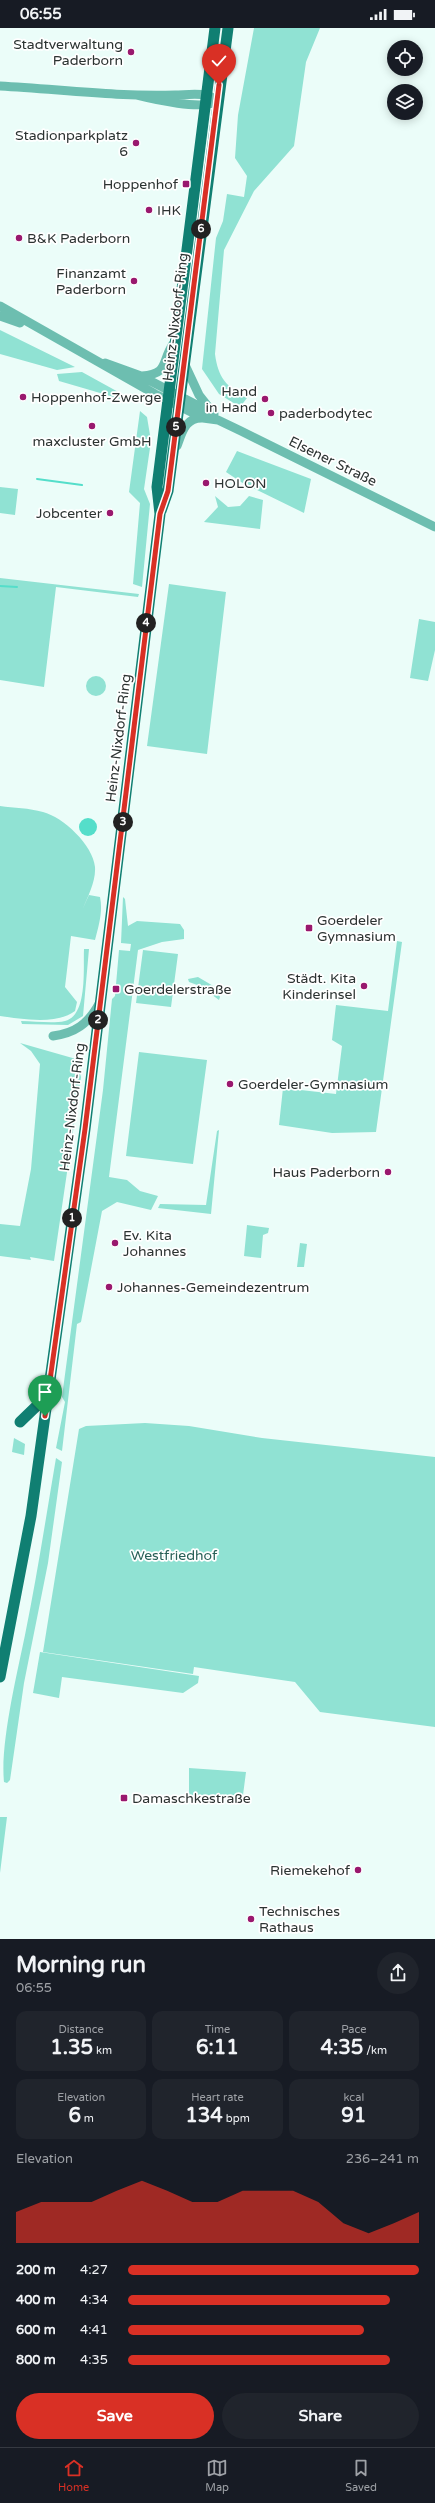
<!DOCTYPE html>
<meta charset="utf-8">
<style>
body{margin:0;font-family:"Varela Round",sans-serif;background:#20242c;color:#f1f3f6;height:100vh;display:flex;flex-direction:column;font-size:15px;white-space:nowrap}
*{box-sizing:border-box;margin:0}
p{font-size:13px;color:#9ea1a6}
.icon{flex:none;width:22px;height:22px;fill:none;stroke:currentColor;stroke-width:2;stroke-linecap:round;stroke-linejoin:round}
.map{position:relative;height:1911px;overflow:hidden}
.details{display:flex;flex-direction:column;background:#171b24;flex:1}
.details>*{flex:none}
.tools{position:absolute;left:387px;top:12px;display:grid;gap:8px}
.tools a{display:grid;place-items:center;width:36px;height:36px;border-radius:50%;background:#171b24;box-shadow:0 2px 10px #0003;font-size:20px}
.pin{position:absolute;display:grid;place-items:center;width:34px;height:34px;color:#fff;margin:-41px -17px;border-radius:50% 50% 50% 0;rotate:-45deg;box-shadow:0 0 4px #0007}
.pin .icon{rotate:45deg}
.km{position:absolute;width:20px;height:20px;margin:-10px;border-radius:50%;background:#222;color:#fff;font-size:11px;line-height:20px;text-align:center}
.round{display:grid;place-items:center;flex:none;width:42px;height:42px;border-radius:21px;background:#20242c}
.head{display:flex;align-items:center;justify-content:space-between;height:68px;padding:0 16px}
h1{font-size:22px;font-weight:800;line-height:30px}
.stats{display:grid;grid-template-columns:repeat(3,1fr);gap:6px;height:68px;padding:4px 16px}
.stats div{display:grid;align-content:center;border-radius:10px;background:#20242c;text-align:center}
.stats b{font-size:20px;font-weight:800}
.stats small{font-size:11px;font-weight:400}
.stats p{font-size:11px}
.chart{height:112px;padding:8px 16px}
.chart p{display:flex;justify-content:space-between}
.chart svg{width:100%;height:72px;margin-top:4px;fill:#d93025;opacity:.7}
.primary-button{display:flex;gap:8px;margin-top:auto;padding:8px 16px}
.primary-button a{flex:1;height:46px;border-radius:24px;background:#d93025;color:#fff;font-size:16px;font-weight:800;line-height:46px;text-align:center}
.primary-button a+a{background:#20242c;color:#f1f3f6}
ul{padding:0 16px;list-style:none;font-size:13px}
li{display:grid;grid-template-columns:64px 48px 1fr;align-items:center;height:30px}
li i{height:10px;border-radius:5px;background:#d93025}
.status{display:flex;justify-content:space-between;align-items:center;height:28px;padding:0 20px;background:#171b24;direction:ltr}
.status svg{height:11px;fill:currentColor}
.menu{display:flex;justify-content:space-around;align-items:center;height:56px;border-top:1px solid #363941;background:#171b24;font-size:11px;color:#9ea1a6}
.menu a{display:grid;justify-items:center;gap:2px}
.menu .on{color:#d93025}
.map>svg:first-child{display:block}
</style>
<div class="status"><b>06:55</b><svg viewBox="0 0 49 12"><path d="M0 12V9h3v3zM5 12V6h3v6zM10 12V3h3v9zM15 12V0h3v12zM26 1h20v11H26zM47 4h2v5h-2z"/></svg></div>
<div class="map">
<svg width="435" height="1911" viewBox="0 0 435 1911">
<rect width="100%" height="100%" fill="#ebfdf9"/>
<!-- green -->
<path fill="#90e2d3" d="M254,0H320L306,34L294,118L254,163L224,222L215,326C218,349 226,359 247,370L240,379L219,366L202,341L216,210L223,193L227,166L244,169L247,148L235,130L238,87Z
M0,302L75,339L57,342L0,326Z
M82,344L131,371V374L59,353L57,346Z
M140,383L147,389L151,413L144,461L150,476L142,559L133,556L140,475L129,464Z
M237,423L311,451L304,485L241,454L226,444Z
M0,459L18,461L15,487L0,485Z
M215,468L228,479L240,478L249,468L263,472L260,501L204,494L218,479Z
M0,550L139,566L138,569L56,559L44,659L0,652Z
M169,556L226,564L207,726L147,718Z
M419,591L435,594V622L428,653L410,650Z
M86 658a10 10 0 1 1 20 0a10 10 0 1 1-20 0Z
M0,778C14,780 29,780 43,784C63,789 93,817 95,839C96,853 88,868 83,880L89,867L100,869C103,883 99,897 95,912L71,908L65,959L77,974L75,983C57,997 22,991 0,988Z
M123,869L125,871L128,898L137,893L180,896L184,902V911L162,914L138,922L109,1149L127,1152L140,1163L158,1168L151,1182L117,1174L102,1183L81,1294L77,1296L62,1423L56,1420L65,1374L62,1369L103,1062L112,971L115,968L119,922L130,923L131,916L121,915Z
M397,913L402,914L376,1104L332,1105L279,1097L283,1060L336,1066L342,1018L332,1012L336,977L388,983Z
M84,921H89L83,988L68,997L22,996L21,993C35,993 52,996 65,993C88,987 83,940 84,921Z
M143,922L178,926L171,979L136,975Z
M198,949L215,959L220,969L219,972L200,958L189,954L188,951Z
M20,1015L76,1031L81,1049L54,1233L30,1229L31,1232L0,1228V1196L20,1198L31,1141L40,1036L31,1023Z
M139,1024L207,1032L193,1136L126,1128Z
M219,1102L211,1186L158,1180L160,1176L206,1177L217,1103Z
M247,1197L269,1200L268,1205L263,1207L261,1230L244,1228Z
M300,1215L307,1216L304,1239H297Z
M145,1395L189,1398L262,1410L435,1429V1699L320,1684L295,1654L194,1639L193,1646L43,1624L79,1401L86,1398Z
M14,1410L25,1416L24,1427L12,1424Z
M56,1430L62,1434L48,1535L24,1655L10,1752L7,1755L4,1754C0,1716 17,1646 25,1607C37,1548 46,1489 56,1430Z
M40,1624L199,1648L198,1655L183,1665L62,1649L59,1670L33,1665Z
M189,1740L246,1744L243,1767L189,1768Z
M0,1789H7L0,1845Z"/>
<!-- water -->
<path fill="#54deca" d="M79 799a9 9 0 1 1 18 0a9 9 0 1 1-18 0Z"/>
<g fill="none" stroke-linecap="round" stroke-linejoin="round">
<!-- stream -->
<path stroke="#54deca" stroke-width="2" d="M37,451L82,457
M0,558L17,559"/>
<!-- minor -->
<path stroke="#6dbeb0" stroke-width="9" d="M0,58C58,61 117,69 175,67C187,67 208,63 217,73C204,83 152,71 136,67
M0,278L155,366L203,390L218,392L241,403L435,499
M0,288L20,295
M105,335L141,348L214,386
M185,337L199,367L214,386
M142,348C169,346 161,334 173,316
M177,418C182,405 185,389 203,390
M53,1008C75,1005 88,996 99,976"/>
<!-- major -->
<path stroke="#107f72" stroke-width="11" d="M161,483L168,463L228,0
M20,1394L49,1366
M0,1649L31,1488L85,1101L160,486L157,459L215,0"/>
</g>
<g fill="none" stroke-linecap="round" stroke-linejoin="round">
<!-- route casing -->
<g stroke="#fff" stroke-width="8">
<path id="route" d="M45,1388L85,1101L160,486L168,463L219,57"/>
</g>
<!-- route -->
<use href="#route" stroke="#d93025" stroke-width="5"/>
</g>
<!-- markers -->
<g fill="#99186e" stroke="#fff" stroke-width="1.5">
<circle cx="131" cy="24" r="4"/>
<circle cx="136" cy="115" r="4"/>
<rect x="182" y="152" width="8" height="8" rx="2"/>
<circle cx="149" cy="182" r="4"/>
<circle cx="19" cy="210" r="4"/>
<circle cx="134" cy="253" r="4"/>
<circle cx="23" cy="369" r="4"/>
<circle cx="265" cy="371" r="4"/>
<circle cx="271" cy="385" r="4"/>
<circle cx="92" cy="398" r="4"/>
<circle cx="206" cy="455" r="4"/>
<circle cx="110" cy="485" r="4"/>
<rect x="305" y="896" width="8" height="8" rx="2"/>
<circle cx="364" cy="958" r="4"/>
<rect x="112" y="957" width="8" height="8" rx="2"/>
<circle cx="230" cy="1056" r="4"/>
<circle cx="388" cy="1144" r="4"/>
<circle cx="115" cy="1215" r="4"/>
<circle cx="109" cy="1259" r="4"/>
<rect x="120" y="1766" width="8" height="8" rx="2"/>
<circle cx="358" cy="1842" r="4"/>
<circle cx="251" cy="1891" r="4"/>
</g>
<g text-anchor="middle" stroke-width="3.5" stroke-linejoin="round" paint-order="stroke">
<!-- poi labels -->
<g font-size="14" fill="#2c3332" stroke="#fff" text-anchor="start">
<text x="123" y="21" text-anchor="end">Stadtverwaltung<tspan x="123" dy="16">Paderborn</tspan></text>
<text x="128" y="112" text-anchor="end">Stadionparkplatz<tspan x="128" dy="16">6</tspan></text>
<text x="178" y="161" text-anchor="end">Hoppenhof</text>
<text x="157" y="187">IHK</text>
<text x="27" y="215">B&amp;K Paderborn</text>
<text x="126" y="250" text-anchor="end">Finanzamt<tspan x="126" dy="16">Paderborn</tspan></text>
<text x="257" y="368" text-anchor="end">Hand<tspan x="257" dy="16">in Hand</tspan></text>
<text x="31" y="374">Hoppenhof-Zwerge</text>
<text x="279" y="390">paderbodytec</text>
<text x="92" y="418" text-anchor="middle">maxcluster GmbH</text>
<text x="214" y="460">HOLON</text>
<text x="102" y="490" text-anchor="end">Jobcenter</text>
<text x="317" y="897">Goerdeler<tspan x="317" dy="16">Gymnasium</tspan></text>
<text x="356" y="955" text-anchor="end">Städt. Kita<tspan x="356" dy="16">Kinderinsel</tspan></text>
<text x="124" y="966">Goerdelerstraße</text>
<text x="238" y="1061">Goerdeler-Gymnasium</text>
<text x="380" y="1149" text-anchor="end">Haus Paderborn</text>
<text x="123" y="1212">Ev. Kita<tspan x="123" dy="16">Johannes</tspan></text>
<text x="117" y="1264">Johannes-Gemeindezentrum</text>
<text x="132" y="1775">Damaschkestraße</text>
<text x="350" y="1847" text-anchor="end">Riemekehof</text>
<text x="259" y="1888">Technisches<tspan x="259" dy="16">Rathaus</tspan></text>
</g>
<!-- street labels -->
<g font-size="14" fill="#2c3332" stroke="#fff">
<text transform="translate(175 289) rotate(-83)" y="5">Heinz-Nixdorf-Ring</text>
<text transform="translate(333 433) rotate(26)" y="5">Elsener Straße</text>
<text transform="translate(118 710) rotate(-83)" y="5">Heinz-Nixdorf-Ring</text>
<text transform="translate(72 1079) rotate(-83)" y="5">Heinz-Nixdorf-Ring</text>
</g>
<!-- park labels -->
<g font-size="14" fill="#286057" stroke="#fff">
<text x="174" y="1532">Westfriedhof</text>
</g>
</g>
</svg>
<div class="tools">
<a><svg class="icon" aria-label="locate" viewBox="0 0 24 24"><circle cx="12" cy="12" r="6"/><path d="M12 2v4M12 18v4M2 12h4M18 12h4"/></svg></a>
<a><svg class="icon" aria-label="layers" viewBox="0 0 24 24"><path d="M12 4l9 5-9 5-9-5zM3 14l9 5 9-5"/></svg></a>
</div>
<div class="pin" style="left:45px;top:1388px;background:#1e9e55"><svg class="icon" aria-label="arrive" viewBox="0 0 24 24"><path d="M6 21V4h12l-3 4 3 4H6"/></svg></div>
<div class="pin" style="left:219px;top:57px;background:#d93025"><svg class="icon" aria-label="check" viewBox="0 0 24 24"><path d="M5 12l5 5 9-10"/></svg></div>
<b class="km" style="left:72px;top:1190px">1</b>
<b class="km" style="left:98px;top:992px">2</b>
<b class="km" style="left:123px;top:794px">3</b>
<b class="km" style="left:146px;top:595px">4</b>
<b class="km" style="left:176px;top:399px">5</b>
<b class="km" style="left:201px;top:201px">6</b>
</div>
<section class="details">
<div class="head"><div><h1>Morning run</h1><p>06:55</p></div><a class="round"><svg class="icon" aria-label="share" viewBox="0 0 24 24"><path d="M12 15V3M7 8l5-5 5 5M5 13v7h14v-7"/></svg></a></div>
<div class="stats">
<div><p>Distance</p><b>1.35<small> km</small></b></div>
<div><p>Time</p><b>6:11</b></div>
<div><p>Pace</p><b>4:35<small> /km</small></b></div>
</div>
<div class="stats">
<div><p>Elevation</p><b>6<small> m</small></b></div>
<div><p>Heart rate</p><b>134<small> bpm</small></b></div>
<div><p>kcal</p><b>91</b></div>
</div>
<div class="chart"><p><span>Elevation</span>236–241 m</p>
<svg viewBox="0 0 160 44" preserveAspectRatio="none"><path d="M0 44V25L10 19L20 19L30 19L40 12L50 6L60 12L70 19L80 19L90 12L100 12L110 12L120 19L130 32L140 38L150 32L160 25V44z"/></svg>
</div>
<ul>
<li><b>200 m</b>4:27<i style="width:100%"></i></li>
<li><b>400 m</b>4:34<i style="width:90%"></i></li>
<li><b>600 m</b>4:41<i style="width:81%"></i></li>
<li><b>800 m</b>4:35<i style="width:90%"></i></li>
</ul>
<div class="primary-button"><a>Save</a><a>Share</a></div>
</section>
<nav class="menu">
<a class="on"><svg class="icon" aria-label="home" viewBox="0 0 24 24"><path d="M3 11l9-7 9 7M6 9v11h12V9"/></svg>Home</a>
<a><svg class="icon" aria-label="map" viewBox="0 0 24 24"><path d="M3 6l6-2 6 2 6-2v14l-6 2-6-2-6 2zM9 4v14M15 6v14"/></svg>Map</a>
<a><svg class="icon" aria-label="saved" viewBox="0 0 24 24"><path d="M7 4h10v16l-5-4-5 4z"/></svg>Saved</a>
</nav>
